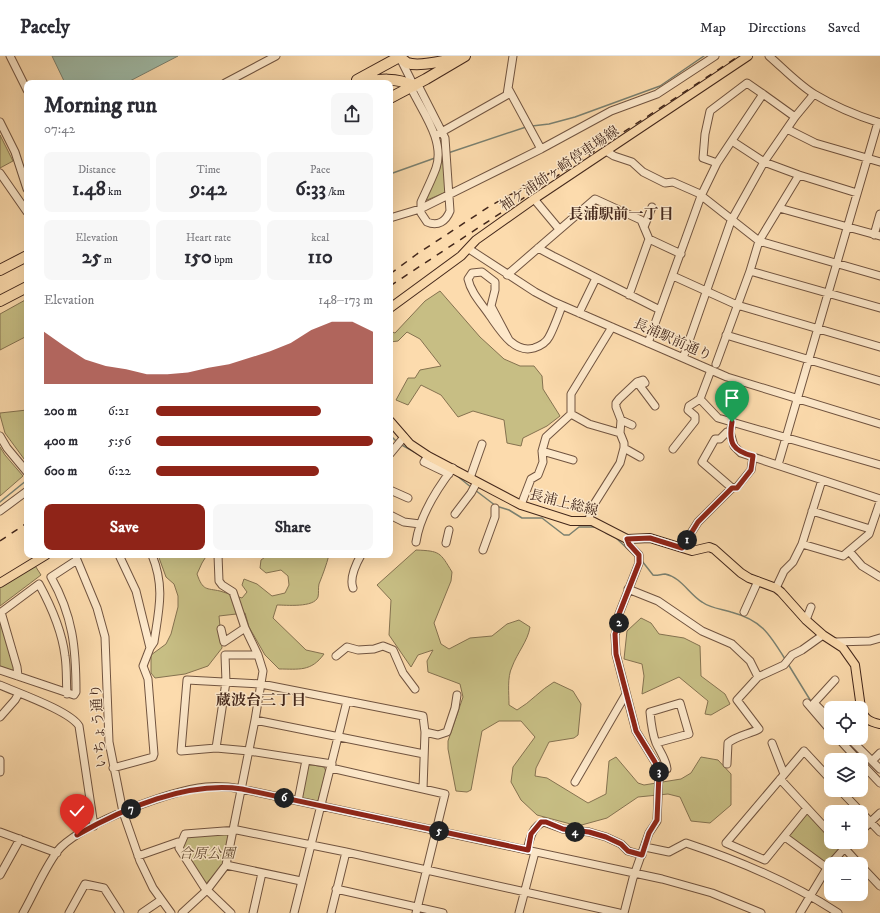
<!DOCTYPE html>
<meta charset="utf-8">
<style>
body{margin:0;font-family:"IM FELL DW Pica","Noto Serif JP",serif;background:#f7f7f7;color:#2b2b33;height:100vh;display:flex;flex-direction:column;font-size:15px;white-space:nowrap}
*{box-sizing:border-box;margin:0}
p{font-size:13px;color:#7c7c81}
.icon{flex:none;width:22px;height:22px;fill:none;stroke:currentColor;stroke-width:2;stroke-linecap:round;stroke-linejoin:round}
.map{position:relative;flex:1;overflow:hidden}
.sheet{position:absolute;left:24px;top:24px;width:369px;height:478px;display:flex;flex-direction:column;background:#fff;border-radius:8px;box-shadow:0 4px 16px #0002}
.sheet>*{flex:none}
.tools{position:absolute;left:824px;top:645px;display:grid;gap:8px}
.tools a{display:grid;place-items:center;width:44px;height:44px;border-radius:8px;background:#fff;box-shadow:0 4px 16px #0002;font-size:20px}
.pin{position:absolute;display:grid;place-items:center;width:34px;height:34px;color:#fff;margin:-41px -17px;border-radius:50% 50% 50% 0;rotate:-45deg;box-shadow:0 0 4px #0007}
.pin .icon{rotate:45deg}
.km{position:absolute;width:20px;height:20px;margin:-10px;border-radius:50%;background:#222;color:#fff;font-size:11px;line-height:20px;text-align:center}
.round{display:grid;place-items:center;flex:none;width:42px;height:42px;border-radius:8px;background:#f7f7f7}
.head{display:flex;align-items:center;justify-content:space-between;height:68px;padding:0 20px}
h1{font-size:22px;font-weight:800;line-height:30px}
.metrics{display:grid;grid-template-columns:repeat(3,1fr);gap:6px;height:68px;padding:4px 20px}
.metrics div{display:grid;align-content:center;border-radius:8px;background:#f7f7f7;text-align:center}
.metrics b{font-size:20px;font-weight:800}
.metrics small{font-size:11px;font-weight:400}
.metrics p{font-size:11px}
.chart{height:112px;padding:8px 20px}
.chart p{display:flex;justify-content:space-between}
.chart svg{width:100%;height:72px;margin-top:4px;fill:#8f2418;opacity:.7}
.primary-button{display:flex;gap:8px;margin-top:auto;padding:8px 20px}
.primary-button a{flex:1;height:46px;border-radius:8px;background:#8f2418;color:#fff;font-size:16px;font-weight:800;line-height:46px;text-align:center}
.primary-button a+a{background:#f7f7f7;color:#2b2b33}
ul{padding:0 20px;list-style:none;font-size:13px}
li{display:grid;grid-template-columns:64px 48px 1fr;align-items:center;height:30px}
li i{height:10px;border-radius:5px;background:#8f2418}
header{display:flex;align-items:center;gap:24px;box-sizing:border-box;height:56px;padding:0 20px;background:#fff;border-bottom:1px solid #e1e1e2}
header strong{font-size:19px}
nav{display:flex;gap:22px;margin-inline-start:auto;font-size:14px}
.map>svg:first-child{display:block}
</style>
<header>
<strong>Pacely</strong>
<nav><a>Map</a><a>Directions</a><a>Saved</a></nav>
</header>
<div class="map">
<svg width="880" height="857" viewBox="0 0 880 857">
<rect width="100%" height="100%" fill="#fcdbad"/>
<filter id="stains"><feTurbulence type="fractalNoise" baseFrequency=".005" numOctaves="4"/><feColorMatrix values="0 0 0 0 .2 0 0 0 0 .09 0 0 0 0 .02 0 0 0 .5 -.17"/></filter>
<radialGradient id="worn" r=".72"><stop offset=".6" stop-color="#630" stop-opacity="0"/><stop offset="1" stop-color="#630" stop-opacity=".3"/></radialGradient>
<!-- green -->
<path fill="#c7be84" stroke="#857250" d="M0,79L13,105L0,112Z
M443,93L446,136L427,144L426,141L440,112Z
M440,235L480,281L504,303L520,310H534L542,320L543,333L560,360L547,370L523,382L521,390L507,387L504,364L473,355L458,361L441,339L421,329L408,349L396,344L408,322H415L420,314L441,310L420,283L407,276L398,285L390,286V275L395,277L425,245Z
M27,243V280L0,294V258Z
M27,354V407L5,377L0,359V357Z
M0,391L5,399L23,420L0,440Z
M416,494C440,495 440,496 452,516L451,525L434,567L441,588L449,593L470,582L492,580L507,568L519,564L530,571C528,585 517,597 512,611C507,621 509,637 509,649L517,654C531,646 540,634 554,626L573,635L581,648L578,679L574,682L549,686L536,712L535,720L547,722L588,747L606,738L609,705L616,701L638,727L644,729L681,723L691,717L701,701L718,704L731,718V749L710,767L691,765L680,741L668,738L638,741L607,762L578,770L537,759L521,744L511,726L513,711L535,681L521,665H499L482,675L471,734L467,736L456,735L448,693V685L463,641L460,628L428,616L427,605L433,594L418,599L411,611L389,579L391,544L377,529Z
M158,499H207L202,507L197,518C203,535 206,532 220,535C227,537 235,540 242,542L247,536L242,529L244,523L257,528L272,540L285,537L289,529L288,520L281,514L266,517L260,512L261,504L268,499H329C326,510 323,518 319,528C318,532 319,537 318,541C314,552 286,549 277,549L273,562L306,594L324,598C311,616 299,613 279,613L265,599L249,571L245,557L219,560L222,592L208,610L185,618L155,622L151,617V599L166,588L171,578L178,551V540L174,528L166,521Z
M34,508L41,519L0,550V528Z
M0,557L18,620L0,614Z
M641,562L651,567L659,578L684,582L700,590L701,620L725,638L730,648L711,659L705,658L708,645L679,621L642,638L644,620L642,608L624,603L627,575Z
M307,708L324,711L326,715L318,745L300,741Z
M807,752L831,778V786H839L844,792L827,812L785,781Z
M225,776L230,780L224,807L206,828L182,792L188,780Z"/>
<!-- water -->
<path fill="#9fbba8" stroke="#7a8070" d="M52,0H178L126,27H65Z"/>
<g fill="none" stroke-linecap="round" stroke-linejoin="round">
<!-- stream -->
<path stroke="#7a8070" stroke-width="1.5" d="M532,70L549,68L575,61L660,30L704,0
M448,97L526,71
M390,118L435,102
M390,379L397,386
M400,388L418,398
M456,419L472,432
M475,434L496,450L509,454L522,462H542L564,479H569L579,471H596
M0,446L27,424
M606,477L616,482L631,496
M642,505L653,519C657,520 661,518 665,518C681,521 689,538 702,546C710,552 721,553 731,556C761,564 769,577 785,603
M788,608L812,647"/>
<!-- minor casing -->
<g stroke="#715440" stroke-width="9">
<path id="minor" d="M10,0L27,34
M769,0C784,13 798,28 814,38C834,50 858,60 880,67
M401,4L414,30L413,36C424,58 445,86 436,112C432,123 426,135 421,146V157L427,166C438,171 446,165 450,155L445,82L419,31L414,30
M225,27L276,0
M509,34L541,93
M763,38L795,61
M0,66L15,96L27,133
M787,73L815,87L880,106
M438,78L507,39L513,0
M732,85L764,106L799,119L857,137
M606,95L614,100L632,106L643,116L665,127L673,126L698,137L759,185L880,220
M0,117L27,156
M534,143L559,173
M779,152L880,180
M390,162L420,153L541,93L611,55L657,38L715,0
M644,171L652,151
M874,179L880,158
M649,183L681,198
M538,192L553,200L660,254
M469,193L535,236L554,246L727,321L880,368
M750,215L880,252
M507,219L595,143L641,164L649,183L629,239
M673,220L737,249L880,291
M579,257L596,222
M726,279L880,325
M509,284L491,250L495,234V226L482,216L472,217L468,223C471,237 482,248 490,260C500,274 514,298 534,292C540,290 546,287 549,281C554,272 558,260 562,250
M648,287L701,140L717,107L763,38L747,27L710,55L705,78L703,102L717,107
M683,302L731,165L764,106L795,61L814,38
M716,308L750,215L759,185L799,119
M711,314L700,343L718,362L880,409
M637,326L655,350
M571,358L589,368L620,377
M621,364L632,369
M731,372L730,376H727L720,383H715L702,406L732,432
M730,376L734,390L741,397L880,443
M0,380L7,392L27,416
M624,392L640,401
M673,393L695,365V360L688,354L689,350L700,343
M542,395L573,404
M390,398L404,381
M428,400L424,406L449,418
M778,409L878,66
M470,422L482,388
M390,434L408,442
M521,449L531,423L538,419L543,406L542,395L546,381L571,358V338L612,271
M0,455L27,435
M812,455L870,473
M455,458L471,437L477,426
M390,459L404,466L420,468
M589,465L591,453L620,407L624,392V387L620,377L621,364L616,351V347L619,343L637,326L643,324L645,327
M416,486C420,459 436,434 453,412
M446,487L449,474
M802,488L843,500L869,478L880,446
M682,491L698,466L732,432L737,431L751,414L753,401
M483,494L495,461V452
M849,495L862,510L880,521
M75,499L97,552L105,581L109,686L123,756L140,805L153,832L171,857
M353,532C349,522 356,508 361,499
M776,532L784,515L793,506L802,488L822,424
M628,533L658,545L702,575L732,588L750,605L758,621
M1,556L17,611L18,620
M744,556L758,525
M0,557L39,528C51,550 62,575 65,600C67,613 66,625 67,638
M806,564L811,551
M221,573L224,586L245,572
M835,586L870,585L880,582
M150,592L154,586C159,553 165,531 152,499
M336,600L347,591L358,594L374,593L383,590L393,594L403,617L415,633
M0,614L74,639L76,636C76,592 73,560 51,521L77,504
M0,629C18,637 70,655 79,670L94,770
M807,647L831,675
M0,661L15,644L19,637
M255,664L424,698
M831,664L814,647L835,624
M425,676L438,679L447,676L455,652L457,639
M838,682L858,704
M849,682L880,713
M656,687L689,678L680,647L650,656C651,667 652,677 656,687C660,696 666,703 667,713L659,717
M772,687L784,718
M216,692L226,626L225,599H258
M0,704V716
M872,705L880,697
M861,707L880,727
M332,708L249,695L216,692L181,695L187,624L261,628L423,660L425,676L423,733
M727,708L728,687C736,680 750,678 759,673L737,644L758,621L784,609L792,599L802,594L823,579
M113,712L153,701L154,698L148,623L143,610L150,592L136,535L119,499
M331,712L445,738L416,857
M780,723L831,778
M575,726L626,638
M840,734L880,776
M298,745L306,704
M807,752L765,804L726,787L804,695L831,724
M861,775L880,757
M0,776L57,797
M785,781L827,812
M839,786L859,808
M645,791L669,796L686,787C740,805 791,826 838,857
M527,794C530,783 532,770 544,766L563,773L589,776L606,781L621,788L628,795L642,799
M138,800L178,786L180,787
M226,809L301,825
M861,810L880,830
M0,819L20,783
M336,833L443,857
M23,857C33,840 48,804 61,791C87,766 169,735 206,731C218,730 230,731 242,733L662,823L712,837L761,857
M69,857L85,828L104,832L120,857
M142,857L161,844
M182,857L207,834L226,809L255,664L263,615L258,599L245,572L233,536L222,529L219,525L218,499
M231,857L204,831L179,792L185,778L237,774L346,796L619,857
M253,857L262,817
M294,857L347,645
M331,857L346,796
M519,857L535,796
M624,857L633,822L649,777L657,765L659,717L655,706L636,675L616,598L615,579L619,566V558L639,507V499L629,489L627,483
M800,857L827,812L850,786"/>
</g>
<!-- major casing -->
<g stroke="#43271b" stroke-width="10">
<path id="major" d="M390,252L461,200L476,184L534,143L748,0
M390,365L410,388L428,400L521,449L571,465H592L627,483L650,482L692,495L709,491L714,493L741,517L749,522L776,532L781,536L806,564L823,579L843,592L855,609L861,652
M0,527L46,499
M861,653C864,663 870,666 880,668"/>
</g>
<!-- highway casing -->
<g stroke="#43271b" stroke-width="12">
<path id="highway" d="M399,1C402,3 405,5 407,7C418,11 444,5 456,2
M357,24L401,0
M356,27C376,24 395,20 414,30
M390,42L426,23L465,0
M0,214L27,200
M0,245L27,231"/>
</g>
<!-- minor -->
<use href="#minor" stroke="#fde8ca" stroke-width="7"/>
<!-- major -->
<use href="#major" stroke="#fcdbad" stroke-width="8"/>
<!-- highway -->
<use href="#highway" stroke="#fcdbad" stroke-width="10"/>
<!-- rail -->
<path stroke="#43271b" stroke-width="1.5" stroke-dasharray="7 7" stroke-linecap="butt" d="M390,218L417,198L490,150L561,111
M390,230L739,0
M0,485L27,467"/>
</g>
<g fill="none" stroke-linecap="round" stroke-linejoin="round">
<!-- route casing -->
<g stroke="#fff" stroke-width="8">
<path id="route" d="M77,779C124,752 188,725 242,733L528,794L531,778L541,766H546L563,773L589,776L606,781L621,788L628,795L642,799L649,777L657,764L659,717L655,706L636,675L634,667L616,598L615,578L619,566V558L639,507V499L629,488L627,483L650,482L682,492L698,466L732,432H737L751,414L753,400C733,395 728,387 732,366"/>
</g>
<!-- route -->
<use href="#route" stroke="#8f2418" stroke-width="5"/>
</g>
<g text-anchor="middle" stroke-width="3" stroke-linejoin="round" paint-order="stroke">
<!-- street labels -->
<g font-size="14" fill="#43271b" stroke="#fde8ca">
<text transform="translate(559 112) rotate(-34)" y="5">袖ケ浦姉ヶ崎停車場線</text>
<text transform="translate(673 283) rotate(24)" y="5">長浦駅前通り</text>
<text transform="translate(564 446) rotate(14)" y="5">長浦上総線</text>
<text transform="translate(98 670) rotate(-94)" y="5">いちょう通り</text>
</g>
<!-- park labels -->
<g font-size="14" font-style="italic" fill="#644d35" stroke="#fde8ca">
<text x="207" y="802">合原公園</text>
</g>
<!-- neighbourhood labels -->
<g font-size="15" font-weight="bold" fill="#43271b" stroke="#fde8ca">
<text x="621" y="163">長浦駅前一丁目</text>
<text x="261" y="649">蔵波台三丁目</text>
</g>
</g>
<rect width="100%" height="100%" filter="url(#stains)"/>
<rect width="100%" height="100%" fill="url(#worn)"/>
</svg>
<div class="tools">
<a><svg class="icon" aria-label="locate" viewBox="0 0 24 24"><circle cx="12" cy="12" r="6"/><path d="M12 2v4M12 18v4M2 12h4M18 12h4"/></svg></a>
<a><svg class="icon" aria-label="layers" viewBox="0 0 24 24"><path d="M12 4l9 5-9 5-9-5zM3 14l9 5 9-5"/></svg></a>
<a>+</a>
<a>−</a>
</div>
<div class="pin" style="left:732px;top:366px;background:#1e9e55"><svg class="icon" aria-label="arrive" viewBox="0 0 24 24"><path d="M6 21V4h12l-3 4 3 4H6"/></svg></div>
<div class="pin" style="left:77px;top:779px;background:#d93025"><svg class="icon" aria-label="check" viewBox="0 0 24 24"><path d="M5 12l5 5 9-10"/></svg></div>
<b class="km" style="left:687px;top:484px">1</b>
<b class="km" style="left:619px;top:567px">2</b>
<b class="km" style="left:659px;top:716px">3</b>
<b class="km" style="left:575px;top:776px">4</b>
<b class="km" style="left:439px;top:775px">5</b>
<b class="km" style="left:284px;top:742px">6</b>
<b class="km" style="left:131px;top:753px">7</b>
<section class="sheet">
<div class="head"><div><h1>Morning run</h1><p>07:42</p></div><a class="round"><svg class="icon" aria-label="share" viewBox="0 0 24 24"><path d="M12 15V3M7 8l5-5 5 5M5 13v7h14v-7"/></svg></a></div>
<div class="metrics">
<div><p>Distance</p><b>1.48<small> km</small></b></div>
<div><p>Time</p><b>9:42</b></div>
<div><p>Pace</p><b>6:33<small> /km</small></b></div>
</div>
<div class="metrics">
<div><p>Elevation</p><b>25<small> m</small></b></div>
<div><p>Heart rate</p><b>150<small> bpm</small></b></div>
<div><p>kcal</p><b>110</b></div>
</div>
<div class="chart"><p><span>Elevation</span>148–173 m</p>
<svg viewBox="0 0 160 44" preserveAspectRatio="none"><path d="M0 44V12L10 21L20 29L30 33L40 35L50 38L60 38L70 37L80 34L90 32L100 28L110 24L120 19L130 11L140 6L150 6L160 12V44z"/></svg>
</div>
<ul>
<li><b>200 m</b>6:21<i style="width:76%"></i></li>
<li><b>400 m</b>5:56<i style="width:100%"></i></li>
<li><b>600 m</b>6:22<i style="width:75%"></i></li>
</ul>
<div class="primary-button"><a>Save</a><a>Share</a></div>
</section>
</div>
